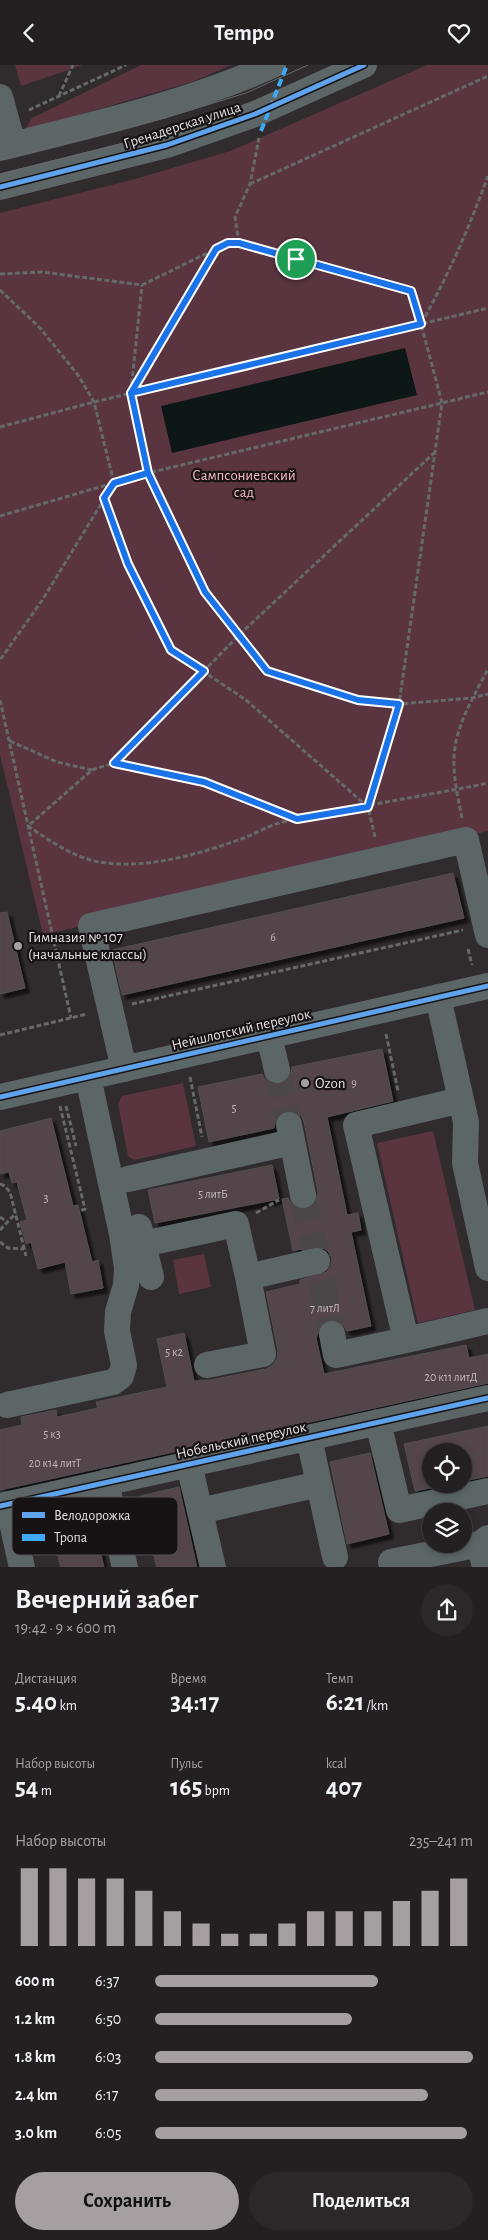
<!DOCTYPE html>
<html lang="ru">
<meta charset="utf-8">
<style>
body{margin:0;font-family:"Alegreya Sans",sans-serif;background:#2c282a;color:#f1f3f6;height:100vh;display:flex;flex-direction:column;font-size:19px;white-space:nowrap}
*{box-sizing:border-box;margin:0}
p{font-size:16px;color:#a3a3a5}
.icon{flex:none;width:28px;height:28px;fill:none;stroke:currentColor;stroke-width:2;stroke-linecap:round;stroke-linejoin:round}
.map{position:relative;height:1502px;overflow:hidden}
.side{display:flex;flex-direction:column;background:#242022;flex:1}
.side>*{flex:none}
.tools{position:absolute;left:422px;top:1378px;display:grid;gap:10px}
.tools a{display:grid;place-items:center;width:50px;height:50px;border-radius:50%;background:#242022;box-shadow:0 2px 8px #0003,0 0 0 1px #413e40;font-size:25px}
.pin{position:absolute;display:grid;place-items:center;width:42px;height:42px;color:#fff;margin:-21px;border:2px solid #fff;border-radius:50%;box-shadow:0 1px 5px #0007}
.round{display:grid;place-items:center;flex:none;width:52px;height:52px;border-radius:26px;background:#2c282a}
.headline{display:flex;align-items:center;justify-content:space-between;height:85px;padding:0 15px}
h1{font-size:28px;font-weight:700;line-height:38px}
.metrics{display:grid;grid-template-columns:repeat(3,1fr);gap:8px;height:85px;padding:5px 15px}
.metrics div{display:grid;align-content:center}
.metrics b{font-size:25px;font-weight:700}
.metrics small{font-size:14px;font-weight:400}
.metrics p{font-size:14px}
.chart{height:140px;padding:10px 15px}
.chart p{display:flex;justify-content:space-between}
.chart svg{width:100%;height:90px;margin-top:5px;stroke:#a59fa1;stroke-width:6}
.primary-button{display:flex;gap:10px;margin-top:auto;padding:10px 15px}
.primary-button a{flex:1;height:58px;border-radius:30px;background:#a59fa1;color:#111;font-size:20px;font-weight:700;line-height:58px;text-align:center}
.primary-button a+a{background:#2c282a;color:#f1f3f6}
ul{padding:0 15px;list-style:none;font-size:16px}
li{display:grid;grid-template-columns:80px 60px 1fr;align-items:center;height:38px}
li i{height:12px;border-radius:6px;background:#a59fa1}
header{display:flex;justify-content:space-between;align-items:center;height:65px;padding:0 15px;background:#242022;font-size:22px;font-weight:700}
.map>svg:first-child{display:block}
</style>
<header><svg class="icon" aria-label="back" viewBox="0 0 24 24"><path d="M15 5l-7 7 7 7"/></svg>Tempo<svg class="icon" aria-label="heart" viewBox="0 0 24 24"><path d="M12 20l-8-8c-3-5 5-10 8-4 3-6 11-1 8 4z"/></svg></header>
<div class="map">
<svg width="488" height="1503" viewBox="0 0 488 1503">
<defs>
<filter id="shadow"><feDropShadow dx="4.5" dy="4.5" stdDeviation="1" flood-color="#0009"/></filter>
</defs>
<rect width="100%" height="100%" fill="#302b2d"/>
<!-- green -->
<path fill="#5a3540" d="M15,0H83L21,21Z
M141,0H231L195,16L24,66L32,53Z
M427,0H488V766L43,870L0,690V148L135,114L230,86Z
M183,1018L196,1081L134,1095L128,1091L118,1039L122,1031Z
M433,1066L475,1245L418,1258L377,1078Z
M204,1189L211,1222L179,1229L173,1195Z"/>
<!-- water -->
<path fill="#0c1716" d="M405,283L417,330L172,388L161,341Z"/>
<!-- building -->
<path fill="#534449" stroke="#534f50" filter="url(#shadow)" d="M453,808L464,853L122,930L112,885Z
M7,847L25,923L0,929V848Z
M382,984L393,1036L327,1052L347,1150L358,1148L361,1165L351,1167L371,1261L347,1266L343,1259L336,1255L329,1254L322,1258L316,1273L324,1309L466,1280L469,1293L488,1289V1318L0,1425V1365L22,1360L21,1352L56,1345L57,1352L98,1343L96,1337L167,1322L157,1274L184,1268L194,1316L210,1315L266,1304L273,1300L277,1293L278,1286L266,1227L300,1219V1215L327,1207L331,1200L332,1193L328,1186L322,1182L314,1181L293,1186L282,1134L288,1133L292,1140L298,1144L305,1145L312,1142L317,1134L318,1127L304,1057L301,1050L294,1046L286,1045L280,1048L275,1055L274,1063L209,1077L198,1022L262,1009L266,1016L272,1019L280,1020L288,1016L291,1010L292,1002Z
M51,1053L73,1141L78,1140L92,1197L98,1195L103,1223L71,1229L65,1197L38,1204L31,1177L26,1179L20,1157L27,1155L17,1117L12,1118L9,1107L0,1109V1066Z
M272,1100L279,1134L155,1158L148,1125Z
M488,1361V1411L464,1416V1386H431V1419H450L415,1426L404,1379Z
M370,1388L389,1469L347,1479L330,1397Z
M179,1422L197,1503H157L140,1431Z
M90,1440L104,1503H61L48,1450Z"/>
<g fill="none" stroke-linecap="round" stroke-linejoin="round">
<!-- minor-tunnel -->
<path stroke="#4b4648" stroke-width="26" stroke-dasharray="26 13" stroke-linecap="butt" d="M277,1005L289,1060
M303,1130L315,1186
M321,1215L332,1269"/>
<!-- path -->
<path stroke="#656969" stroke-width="3" stroke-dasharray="5 2.5" stroke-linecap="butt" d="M59,31L73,0
M29,45L126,0
M250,119L488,11
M239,178L235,152L250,119L259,73
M216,184L131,328L148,408L205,527L267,606L358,635L399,639L472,633L488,629
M0,209L42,207L142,220L228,178H239L411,226L421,259
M0,225L40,263L78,310L94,337L114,418L43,534L0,595
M131,326L142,220
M0,362L94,337L488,243
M435,387L239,570L114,698L92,705L28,761C50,776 73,792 99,797C147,805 199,789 244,773C257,768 269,760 283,757C351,742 420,732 488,718
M105,434L128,499L171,585L246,635L368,742
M0,451L148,408L488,327
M0,635L71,953
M10,676L57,697L92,705
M114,698L204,717L296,754
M462,753C458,733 453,711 454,691C456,660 474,631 488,604
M375,772L368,742L399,639L442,338L421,259C448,211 469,163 488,111
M468,884L472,900
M132,939L463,865
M386,969L398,1026
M0,970L87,949
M190,1012L202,1072
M60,1041L85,1144L80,1146
M66,1041L76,1081
M0,1119L5,1121L10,1127L26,1191
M256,1148L279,1135
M0,1152L8,1157
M0,1165L16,1148
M0,1177L8,1183L24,1184"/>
<!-- minor -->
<path stroke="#5c6666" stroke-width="26" d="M0,32L13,79
M0,83C92,60 186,39 273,0
M0,122L167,80L255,49L364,0
M438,932L466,1057L465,1098L488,1203
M269,971L277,1005
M124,1004L91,861L466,775L488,870
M0,1032L488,921
M461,1035L356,1060L406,1275L488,1256
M289,1060L303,1130
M128,1114L292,1077
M139,1162L151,1212
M143,1179L236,1159L248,1212L317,1196
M332,1269L336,1290L406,1275
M207,1300L263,1289L248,1212
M7,1340L113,1317L121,1311L124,1300L117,1266L118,1247L126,1220L127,1203L122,1169L88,1012
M378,1357L399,1445L488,1426
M189,1399L213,1503
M106,1417L125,1503
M319,1419L335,1492
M8,1439L22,1503
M0,1441L488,1333
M200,1446L319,1419L309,1373
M480,1479L485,1503
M391,1497L480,1479L488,1473"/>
<!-- tram -->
<path stroke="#676a69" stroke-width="1" d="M0,95L165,53L246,28L308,0
M0,109L164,68L252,39L337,0"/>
<!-- quiet -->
<path stroke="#3fa9f5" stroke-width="4" stroke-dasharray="8 4" stroke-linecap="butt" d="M261,66L287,0"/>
<!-- cycleway casing -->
<g stroke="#171314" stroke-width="8">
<path id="cycleway" d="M0,122L167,80L255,49L364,0
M0,1032L488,921
M0,1441L488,1333"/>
</g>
<!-- cycleway -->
<use href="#cycleway" stroke="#60a3ed" stroke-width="5"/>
</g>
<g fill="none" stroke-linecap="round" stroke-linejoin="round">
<!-- route casing -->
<g stroke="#fff" stroke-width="10">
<path id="route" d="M296,194L239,178H228L216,184L131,328L148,408L114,418L104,433L128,499L171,585L204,606L114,698L204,717L297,754L368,742L399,639L358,635L267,606L205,527L148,408L131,328L421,259L411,226L296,194"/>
</g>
<!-- route -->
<use href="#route" stroke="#1a73e8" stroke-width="6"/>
</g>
<!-- markers -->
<g fill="#a59fa1" stroke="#171314" stroke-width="2">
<circle cx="18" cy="881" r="5"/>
<circle cx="305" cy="1018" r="5"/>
</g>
<g text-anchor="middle" stroke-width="4.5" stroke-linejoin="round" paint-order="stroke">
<!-- number labels -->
<g font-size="12" fill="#c0b8ba">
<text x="273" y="876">6</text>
<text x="354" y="1022">9</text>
<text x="234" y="1047">5</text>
<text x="213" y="1133">5 литБ</text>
<text x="46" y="1137">3</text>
<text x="325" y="1247">7 литЛ</text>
<text x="174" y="1291">5 к2</text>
<text x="451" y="1316">20 к11 литД</text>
<text x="52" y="1373">5 к3</text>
<text x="55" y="1402">20 к14 литТ</text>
</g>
<!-- street labels -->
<g font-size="15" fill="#e4dee0" stroke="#171314">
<text transform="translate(182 60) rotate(-18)" y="5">Гренадерская улица</text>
<text transform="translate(241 964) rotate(-13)" y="5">Нейшлотский переулок</text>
<text transform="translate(241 1375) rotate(-12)" y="5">Нобельский переулок</text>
</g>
<!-- park labels -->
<g font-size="15" fill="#f7b7c8" stroke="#171314">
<text x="244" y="415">Сампсониевский<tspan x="244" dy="17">сад</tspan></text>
</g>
<!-- poi labels -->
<g font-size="15" fill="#e4dee0" stroke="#171314" text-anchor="start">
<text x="28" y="877">Гимназия № 107<tspan x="28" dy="17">(начальные классы)</tspan></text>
<text x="315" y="1023">Ozon</text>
</g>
</g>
<!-- legend -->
<rect x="12" y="1432" width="166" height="58" rx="8" fill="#171314" stroke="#545051" stroke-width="1"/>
<rect x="22" y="1447" width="23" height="6" fill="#60a3ed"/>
<rect x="22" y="1469" width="23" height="7" fill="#3fa9f5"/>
<g font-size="14" fill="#e4dee0">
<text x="54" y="1455">Велодорожка</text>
<text x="54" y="1477">Тропа</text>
</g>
</svg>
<div class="tools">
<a><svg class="icon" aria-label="locate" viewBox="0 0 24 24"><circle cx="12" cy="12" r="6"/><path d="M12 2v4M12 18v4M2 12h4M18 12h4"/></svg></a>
<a><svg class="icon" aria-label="layers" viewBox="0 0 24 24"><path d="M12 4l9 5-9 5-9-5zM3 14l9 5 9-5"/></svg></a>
</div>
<div class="pin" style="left:296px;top:194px;background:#1e9e55"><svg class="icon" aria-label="arrive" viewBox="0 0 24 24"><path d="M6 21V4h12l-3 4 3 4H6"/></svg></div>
</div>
<section class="side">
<div class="headline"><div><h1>Вечерний забег</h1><p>19:42 · 9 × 600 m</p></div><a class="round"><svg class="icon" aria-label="share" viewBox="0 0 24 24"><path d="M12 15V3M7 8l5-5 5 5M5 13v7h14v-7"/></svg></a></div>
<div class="metrics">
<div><p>Дистанция</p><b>5.40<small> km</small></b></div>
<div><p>Время</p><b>34:17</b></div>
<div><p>Темп</p><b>6:21<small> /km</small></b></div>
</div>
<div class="metrics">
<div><p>Набор высоты</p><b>54<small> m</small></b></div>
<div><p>Пульс</p><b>165<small> bpm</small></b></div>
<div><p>kcal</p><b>407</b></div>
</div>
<div class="chart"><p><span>Набор высоты</span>235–241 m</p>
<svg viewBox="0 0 160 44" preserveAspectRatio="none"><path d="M5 44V6M15 44V6M25 44V11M35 44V11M45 44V17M55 44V27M65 44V33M75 44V38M85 44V38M95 44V33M105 44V27M115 44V27M125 44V27M135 44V22M145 44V17M155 44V11"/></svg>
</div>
<ul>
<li><b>600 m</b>6:37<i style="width:70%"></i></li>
<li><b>1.2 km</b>6:50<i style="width:62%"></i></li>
<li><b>1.8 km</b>6:03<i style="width:100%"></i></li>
<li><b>2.4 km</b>6:17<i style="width:86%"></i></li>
<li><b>3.0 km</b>6:05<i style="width:98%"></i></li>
</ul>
<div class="primary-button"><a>Сохранить</a><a>Поделиться</a></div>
</section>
